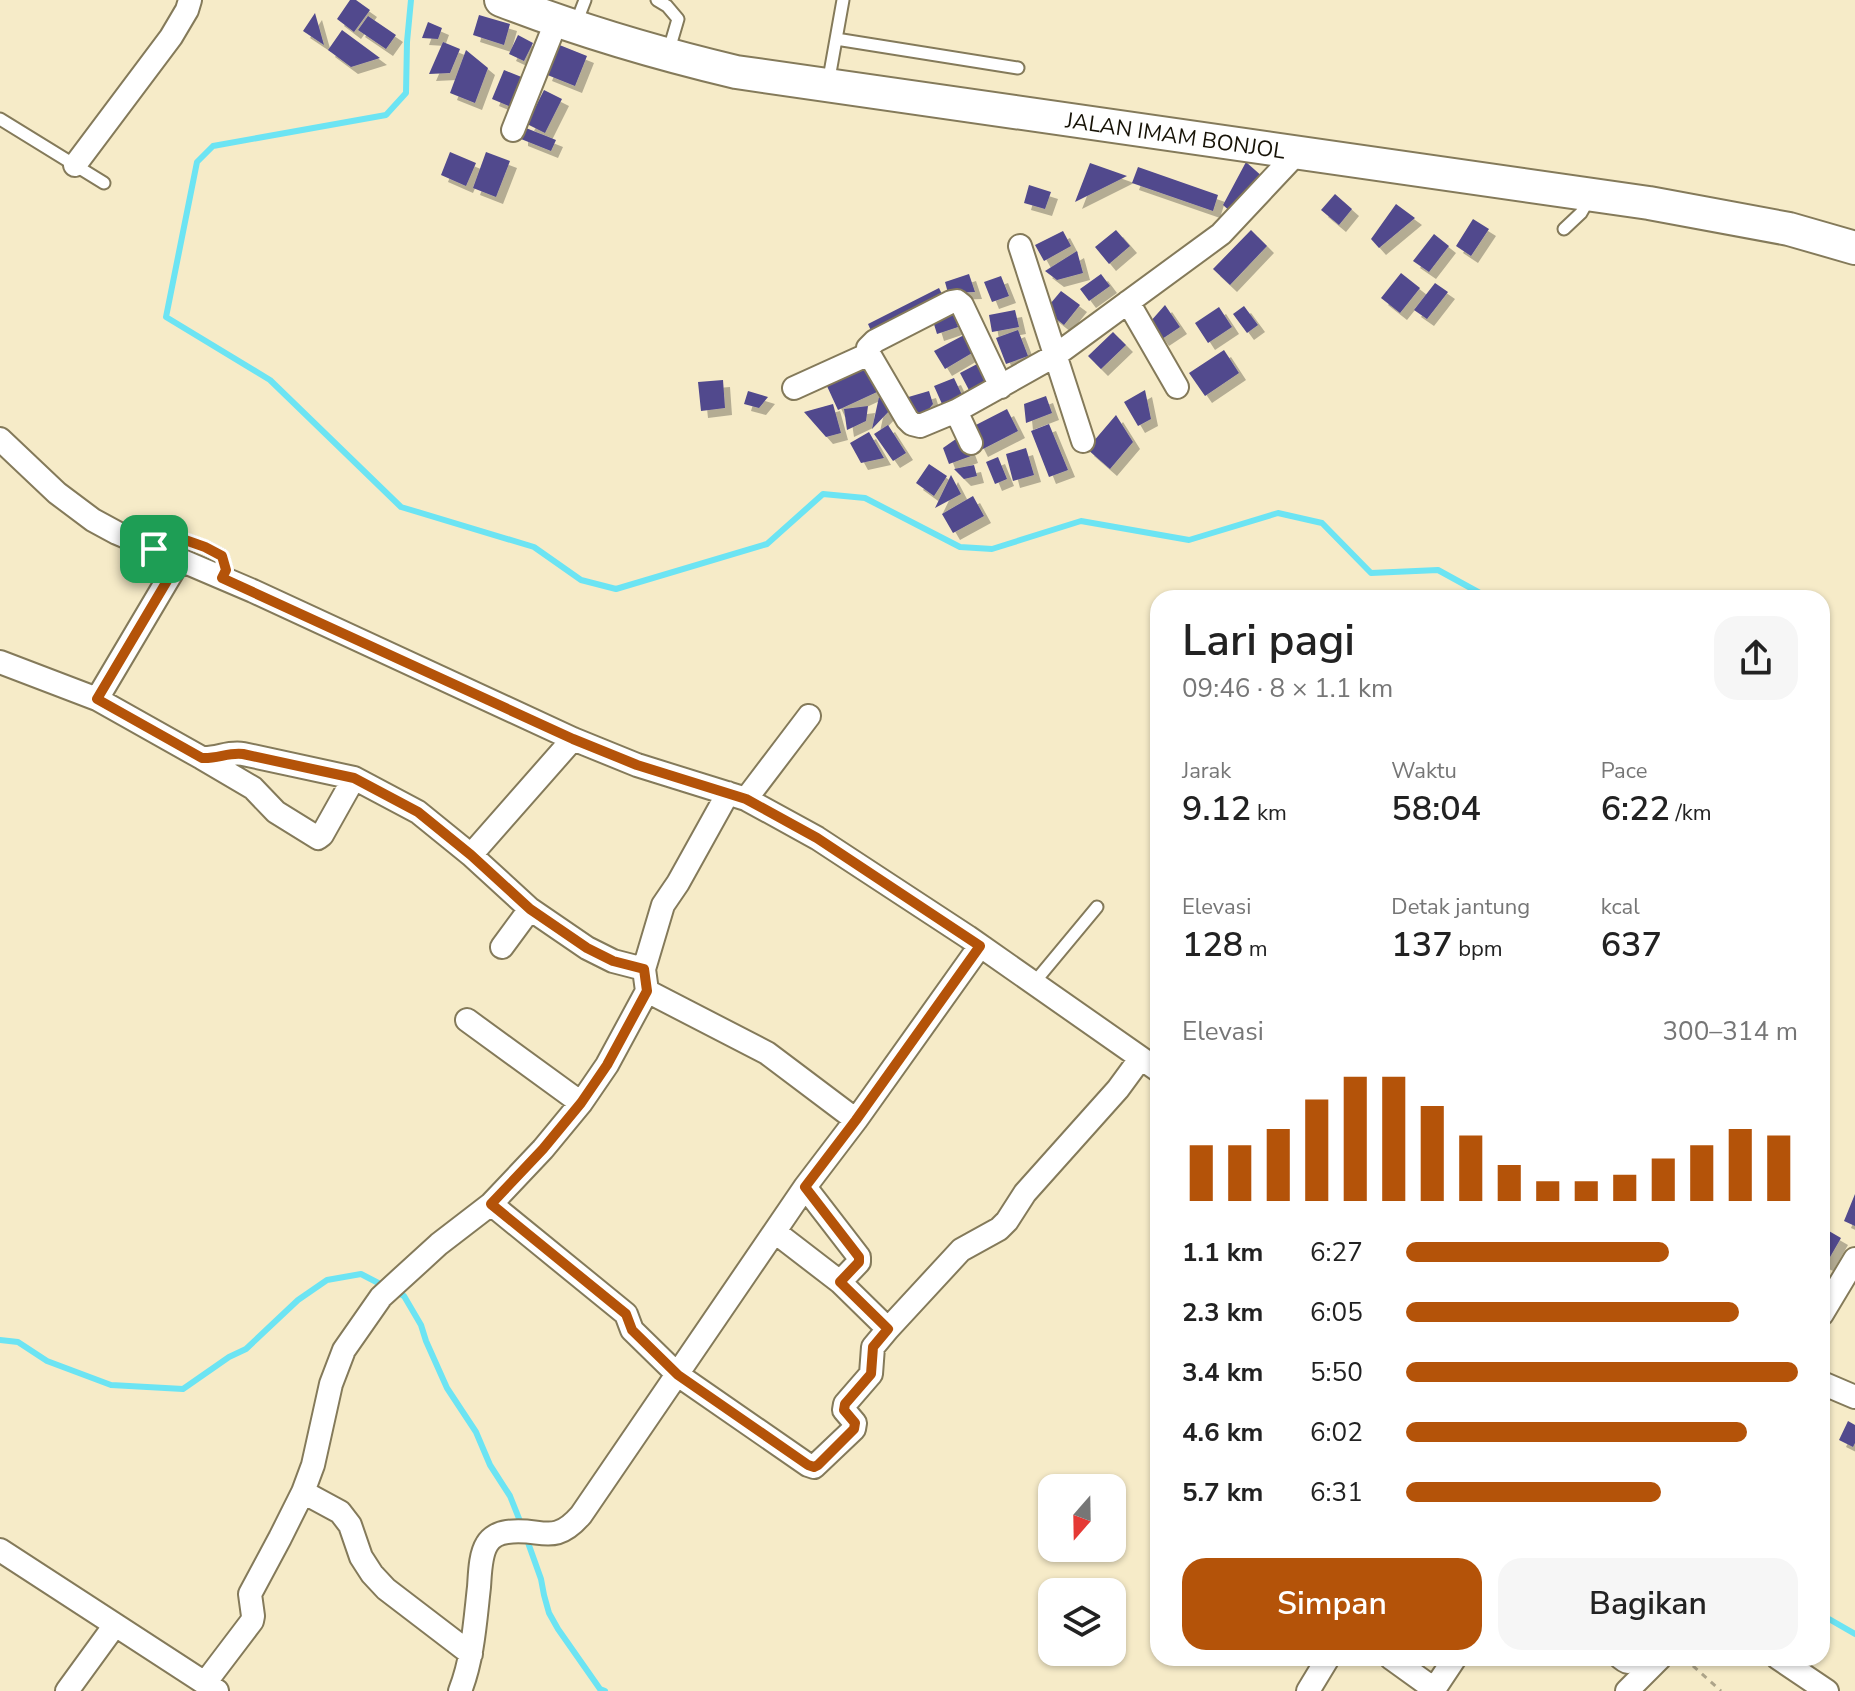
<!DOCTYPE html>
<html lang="id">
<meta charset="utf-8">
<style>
body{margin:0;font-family:"Nunito Sans",sans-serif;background:#f6f6f6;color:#222;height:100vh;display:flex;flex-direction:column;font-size:30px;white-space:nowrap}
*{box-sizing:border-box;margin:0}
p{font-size:26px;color:#767676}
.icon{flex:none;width:44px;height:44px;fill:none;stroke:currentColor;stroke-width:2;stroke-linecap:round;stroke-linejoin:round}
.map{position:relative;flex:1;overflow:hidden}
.side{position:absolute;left:1150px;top:590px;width:680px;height:1076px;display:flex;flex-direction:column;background:#fff;border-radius:24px;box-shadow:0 2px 6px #0004}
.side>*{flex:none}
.needle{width:52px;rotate:200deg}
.controls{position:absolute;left:1038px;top:1474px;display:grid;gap:16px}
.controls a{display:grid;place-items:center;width:88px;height:88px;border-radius:16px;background:#fff;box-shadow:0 2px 6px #0004;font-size:40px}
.pin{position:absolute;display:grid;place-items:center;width:68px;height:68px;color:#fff;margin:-34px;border-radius:16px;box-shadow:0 4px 12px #0006}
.round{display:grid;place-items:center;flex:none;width:84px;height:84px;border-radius:24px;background:#f6f6f6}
.head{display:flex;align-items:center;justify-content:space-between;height:136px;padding:0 32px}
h1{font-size:44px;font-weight:600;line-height:60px}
.figures{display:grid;grid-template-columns:repeat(3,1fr);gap:12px;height:136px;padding:8px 32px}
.figures div{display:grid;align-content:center}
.figures b{font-size:34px;font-weight:600}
.figures small{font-size:22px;font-weight:400}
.figures p{font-size:22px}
.chart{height:224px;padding:16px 32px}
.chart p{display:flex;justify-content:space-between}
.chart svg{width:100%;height:144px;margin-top:8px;stroke:#b45309;stroke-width:6}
.button{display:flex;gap:16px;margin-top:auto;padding:16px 32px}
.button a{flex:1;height:92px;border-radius:24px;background:#b45309;color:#fff;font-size:32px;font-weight:600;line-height:92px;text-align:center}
.button a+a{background:#f6f6f6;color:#222}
ul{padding:0 32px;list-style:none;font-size:26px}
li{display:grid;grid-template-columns:128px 96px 1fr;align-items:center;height:60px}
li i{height:20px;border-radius:10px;background:#b45309}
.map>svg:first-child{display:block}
</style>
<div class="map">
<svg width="1855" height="1691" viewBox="0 0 1855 1691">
<defs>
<filter id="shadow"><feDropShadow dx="7" dy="7" stdDeviation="0" flood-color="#0004"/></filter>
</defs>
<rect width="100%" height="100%" fill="#f6ebc8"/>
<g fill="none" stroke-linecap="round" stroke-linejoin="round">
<!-- stream -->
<path stroke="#6ce4f3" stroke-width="6" d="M411,0L407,42L406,93L386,115L213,146L197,162L166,317L270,380L401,507L534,547L581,580L616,589L767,544L823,494L865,498L960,547L992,549L1081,521L1189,540L1278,513L1322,523L1371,573L1438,570L1489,598
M396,1292L404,1296L421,1325L426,1341L447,1388L476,1432L490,1465L510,1496L522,1526
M0,1340L18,1342L47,1361L111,1385L183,1389L229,1357L246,1349L298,1300L327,1280L361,1274L386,1287
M526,1537L541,1579L544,1595L549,1613L558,1629L600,1689L605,1691
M1822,1615L1855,1634"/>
</g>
<!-- building -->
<path fill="#51498d" filter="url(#shadow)" d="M350,0H356L370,10L354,32L337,19Z
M315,13L324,45L303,31Z
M479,15L510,24L504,45L473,35Z
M368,16L396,35L386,49L358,30Z
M428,22L442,28L438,39L422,38Z
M342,30L380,58L351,67L328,50Z
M518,35L533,43L524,61L509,54Z
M443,42L460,49L450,73L429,74Z
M557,44L587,56L575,86L545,74Z
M466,50L488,68L475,103L450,93Z
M504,70L524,78L511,107L492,99Z
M544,90L562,99L545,133L527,124Z
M521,126L556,140L551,151L521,139Z
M450,152L476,163L466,186L441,175Z
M486,152L510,161L496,197L473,188Z
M1246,162L1264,178L1232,213L1223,205Z
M1090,163L1127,176L1075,202Z
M1138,167L1218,195L1213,211L1132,183Z
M1029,185L1051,192L1045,209L1024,203Z
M1335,194L1352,209L1339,225L1321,210Z
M1396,204L1415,218L1379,248L1371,239Z
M1473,219L1489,229L1471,256L1456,246Z
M1116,230L1130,246L1109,264L1095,247Z
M1251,230L1267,246L1230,285L1213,269Z
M1063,231L1071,246L1044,261L1035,245Z
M1434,234L1449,246L1429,272L1413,261Z
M1077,251L1083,273L1057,280L1045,271Z
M1401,273L1420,288L1400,313L1381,298Z
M969,274L975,292L948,293L945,282Z
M1101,274L1110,286L1089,301L1080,289Z
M1001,276L1009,296L992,302L984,282Z
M1435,283L1448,292L1427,319L1414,310Z
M939,288L943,296L872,333L868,324Z
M1061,291L1080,305L1064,325L1045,310Z
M1165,305L1180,327L1162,339L1150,322Z
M1244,306L1258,325L1247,333L1233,314Z
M1219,307L1232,327L1208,343L1195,323Z
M1015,310L1019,327L992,332L989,315Z
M954,315L958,327L937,334L933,321Z
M1018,330L1028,356L1006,364L996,338Z
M1113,332L1126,345L1101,369L1088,356Z
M964,335L972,353L945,369L934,351Z
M1224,350L1239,373L1205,396L1189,373Z
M979,363L989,382L970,392L960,373Z
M865,367L877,392L838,410L826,384Z
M954,378L962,395L942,404L934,386Z
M723,380L725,408L701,411L698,382Z
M1145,390L1151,419L1138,426L1124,402Z
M748,391L768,397L759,408L744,404Z
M929,391L933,404L920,420L905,398Z
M1046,396L1052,413L1026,423L1024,404Z
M879,397L891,409L872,429Z
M833,404L841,433L826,437L804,412Z
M868,406L866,421L847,430L844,409Z
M1007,409L1018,431L981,450L970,428Z
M1116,415L1133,442L1110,469L1087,449Z
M1049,424L1068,470L1049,477L1031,431Z
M888,425L906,453L893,461L874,434Z
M869,432L884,458L861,463L850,443Z
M963,434L971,456L949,464L943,448Z
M1026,448L1034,475L1013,481L1006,454Z
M998,457L1007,479L995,484L986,462Z
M929,464L947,476L934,496L916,483Z
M974,465L977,476L964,479L954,469Z
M951,475L961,494L935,508Z
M973,496L984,516L953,533L942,514Z
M1855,1194V1226L1844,1221Z
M1822,1227L1841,1238L1826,1264L1822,1262Z
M1848,1421L1855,1425V1443L1853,1447L1839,1440Z"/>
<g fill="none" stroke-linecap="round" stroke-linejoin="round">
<!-- service casing -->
<g stroke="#847a5a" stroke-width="15">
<path id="service" d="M657,0L667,6L678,19L668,53
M575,26L585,0
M836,39L1018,68
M828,84L843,0
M0,119L104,183
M1564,229L1581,213L1589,199
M154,549L159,542L171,535L205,547L222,556L226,570L222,578
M1033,984L1097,907
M1613,1658C1627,1672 1630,1668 1647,1662"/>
</g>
<!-- minor casing -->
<g stroke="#847a5a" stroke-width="26">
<path id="minor" d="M513,130L556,22
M75,165L171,37L187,10L190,0
M1020,246L1083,441
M1128,302L1177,387
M1001,387L962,305L957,301L951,302L875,341L868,348L869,354L907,419L912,424L920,426L956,411L1056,355L1221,234L1297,153
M794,388L869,354
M956,411L971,443
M0,439L57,493L93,520L117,533L253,591L573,739L637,765L746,799L817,838L968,937L1158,1070
M0,662L97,699L202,758C217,759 229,751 243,754L354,778L418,812L471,855L530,909L587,948L613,961L644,969
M97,699L180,559
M202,758L253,788L276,812L318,838L322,835L354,778
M746,799L809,716
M471,855L573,739
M502,947L530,909
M647,991L767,1053L856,1120
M467,1020L581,1103
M805,1187L859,1257V1262L840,1282
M491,1204L626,1314L632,1330L678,1375L808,1465L814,1467L854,1429L855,1423L844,1410L845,1404L871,1374L873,1347L888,1329L961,1250L999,1229L1007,1221L1025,1193L1118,1089L1140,1059
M775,1232L840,1282L888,1329
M1822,1314L1855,1259
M1822,1383L1855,1397
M303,1492L340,1512L350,1525L361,1557L372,1574L386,1589L471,1654
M0,1550L217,1691
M1391,1658L1434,1689
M1778,1658L1827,1691
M205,1683L252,1621L253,1616L250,1594L280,1538L303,1492L313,1465L331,1384L344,1350L381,1297L439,1244L491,1204L543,1149L581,1103L607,1065L647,991L644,969L663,905L678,883L728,793
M67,1691L115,1625
M460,1691C473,1658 475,1622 479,1587C480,1574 480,1555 487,1544C491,1537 499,1533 507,1532C542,1527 553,1547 581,1515L805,1187L856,1120L980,946
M1308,1691L1328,1658
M1433,1691L1455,1658
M1627,1691L1660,1658"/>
</g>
<!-- secondary casing -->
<g stroke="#847a5a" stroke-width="36">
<g id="secondary">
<path id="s1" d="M501,0C578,30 656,53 736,72L1649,203L1789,229L1855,248"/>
</g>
</g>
<!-- path -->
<path stroke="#ada489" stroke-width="3" stroke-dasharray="6 6" stroke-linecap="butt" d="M1684,1658L1721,1691"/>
<!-- service -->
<use href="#service" stroke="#fff" stroke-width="11"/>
<!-- minor -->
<use href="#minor" stroke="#fff" stroke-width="22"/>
<!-- secondary -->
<use href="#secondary" stroke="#fff" stroke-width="32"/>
</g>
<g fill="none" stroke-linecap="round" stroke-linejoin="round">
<!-- route casing -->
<g stroke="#fff" stroke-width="16">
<path id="route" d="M171,535L205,547L222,556L226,570L222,578L573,739L637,765L746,799L817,838L980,946L856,1120L805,1187L859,1257V1262L840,1282L888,1329L873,1347L871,1374L845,1404L844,1410L855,1423L854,1429L818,1465L814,1467L808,1465L678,1375L632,1330L626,1314L491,1204L543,1149L581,1103L607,1065L647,991L644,969L613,961L587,948L530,909L471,855L418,812L354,778L243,754C229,752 217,759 202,758L97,699L180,559L154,549L159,542Z"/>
</g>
<!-- route -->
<use href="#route" stroke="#b45309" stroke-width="10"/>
</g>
<g text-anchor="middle" stroke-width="8" stroke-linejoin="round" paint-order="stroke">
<!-- street labels -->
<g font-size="22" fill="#171307" stroke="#f6ebc8">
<text dy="8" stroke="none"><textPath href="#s1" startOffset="690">JALAN IMAM BONJOL</textPath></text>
</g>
</g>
</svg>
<div class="controls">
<a><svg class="needle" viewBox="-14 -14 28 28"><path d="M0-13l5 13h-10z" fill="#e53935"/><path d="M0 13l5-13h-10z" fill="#767676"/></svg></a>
<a><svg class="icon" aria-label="layers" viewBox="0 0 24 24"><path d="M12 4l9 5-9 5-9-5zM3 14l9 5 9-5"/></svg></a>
</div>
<div class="pin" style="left:154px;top:549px;background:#1e9e55"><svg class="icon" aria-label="arrive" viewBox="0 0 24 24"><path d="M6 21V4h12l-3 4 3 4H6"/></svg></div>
<section class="side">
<div class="head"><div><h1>Lari pagi</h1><p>09:46 · 8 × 1.1 km</p></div><a class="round"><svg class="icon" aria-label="share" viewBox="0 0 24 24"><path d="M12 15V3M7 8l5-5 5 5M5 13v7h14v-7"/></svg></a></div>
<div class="figures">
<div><p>Jarak</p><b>9.12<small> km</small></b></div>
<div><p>Waktu</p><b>58:04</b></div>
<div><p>Pace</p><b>6:22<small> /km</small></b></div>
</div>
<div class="figures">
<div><p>Elevasi</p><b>128<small> m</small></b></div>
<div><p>Detak jantung</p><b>137<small> bpm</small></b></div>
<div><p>kcal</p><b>637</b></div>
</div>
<div class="chart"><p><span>Elevasi</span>300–314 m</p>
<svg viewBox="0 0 160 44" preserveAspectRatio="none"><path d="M5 44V27M15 44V27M25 44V22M35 44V13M45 44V6M55 44V6M65 44V15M75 44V24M85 44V33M95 44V38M105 44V38M115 44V36M125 44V31M135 44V27M145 44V22M155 44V24"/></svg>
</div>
<ul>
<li><b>1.1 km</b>6:27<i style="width:67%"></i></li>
<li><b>2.3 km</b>6:05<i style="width:85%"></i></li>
<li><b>3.4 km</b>5:50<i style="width:100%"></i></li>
<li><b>4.6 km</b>6:02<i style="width:87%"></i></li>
<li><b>5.7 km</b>6:31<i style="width:65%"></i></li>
</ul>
<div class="button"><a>Simpan</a><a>Bagikan</a></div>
</section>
</div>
